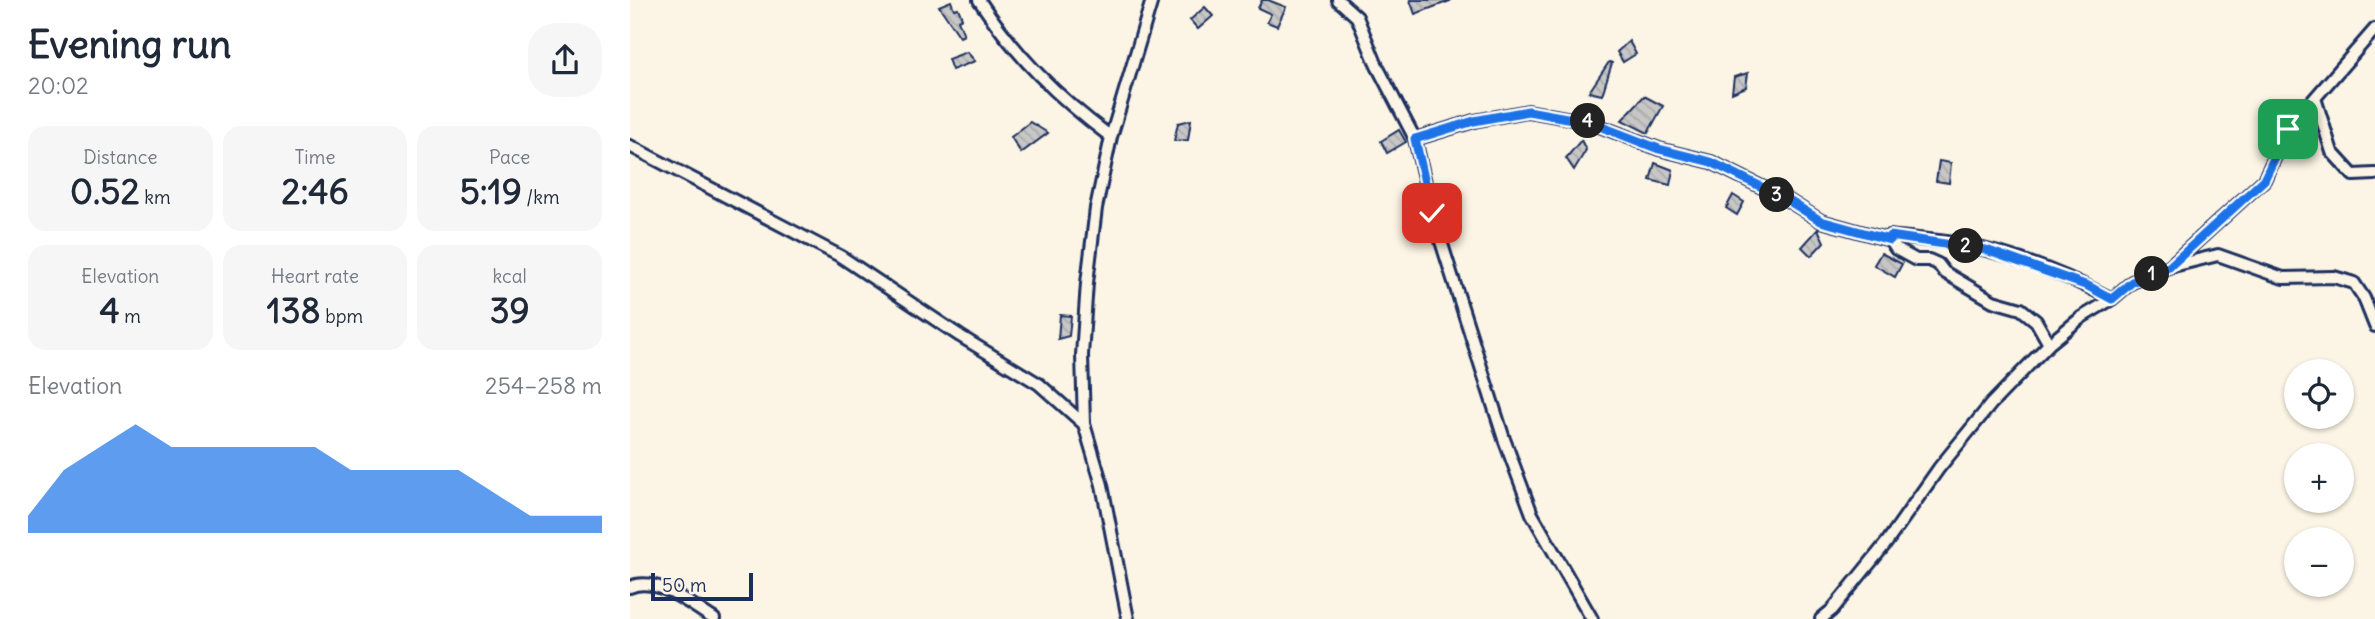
<!DOCTYPE html>
<meta charset="utf-8">
<style>
body{margin:0;font-family:Delius,sans-serif;background:#f6f6f7;color:#1f2937;height:100vh;display:flex;flex-direction:column;font-size:26px;white-space:nowrap}
*{box-sizing:border-box;margin:0}
p{font-size:23px;color:#747a83}
.icon{flex:none;width:38px;height:38px;fill:none;stroke:currentColor;stroke-width:2;stroke-linecap:round;stroke-linejoin:round}
.map{position:relative;flex:1;overflow:hidden}
.sheet{display:flex;flex-direction:column;background:#fff;width:630px}
.sheet>*{flex:none}
.controls{position:absolute;left:1654px;top:359px;display:grid;gap:14px}
.controls a{display:grid;place-items:center;width:70px;height:70px;border-radius:50%;background:#fff;box-shadow:0 2px 5px #0004;font-size:35px}
.scale{position:absolute;left:21px;bottom:18px;width:102px;box-sizing:border-box;padding-left:7px;border:4px solid #1b2f5e;border-top:0;font-size:19px;line-height:24px;white-space:nowrap;color:#1b2f5e;-webkit-text-stroke:5px #fcf5e5;paint-order:stroke}
.pin{position:absolute;display:grid;place-items:center;width:60px;height:60px;color:#fff;margin:-30px;border-radius:14px;box-shadow:0 4px 10px #0006}
.km{position:absolute;width:35px;height:35px;margin:-18px;border-radius:50%;background:#222;color:#fff;font-size:19px;line-height:35px;text-align:center}
.round{display:grid;place-items:center;flex:none;width:74px;height:74px;border-radius:28px;background:#f6f6f7}
.headline{display:flex;align-items:center;justify-content:space-between;height:119px;padding:0 28px}
h1{font-size:38px;font-weight:800;line-height:52px}
.stats{display:grid;grid-template-columns:repeat(3,1fr);gap:10px;height:119px;padding:7px 28px}
.stats div{display:grid;align-content:center;border-radius:18px;background:#f6f6f7;text-align:center}
.stats b{font-size:35px;font-weight:800}
.stats small{font-size:19px;font-weight:400}
.stats p{font-size:19px}
.chart{height:196px;padding:14px 28px}
.chart p{display:flex;justify-content:space-between}
.chart svg{width:100%;height:126px;margin-top:7px;fill:#1a73e8;opacity:.7}
main{display:flex;flex:1;min-height:0}
.map>svg:first-child{display:block}
</style>
<main>
<section class="sheet">
<div class="headline"><div><h1>Evening run</h1><p>20:02</p></div><a class="round"><svg class="icon" aria-label="share" viewBox="0 0 24 24"><path d="M12 15V3M7 8l5-5 5 5M5 13v7h14v-7"/></svg></a></div>
<div class="stats">
<div><p>Distance</p><b>0.52<small> km</small></b></div>
<div><p>Time</p><b>2:46</b></div>
<div><p>Pace</p><b>5:19<small> /km</small></b></div>
</div>
<div class="stats">
<div><p>Elevation</p><b>4<small> m</small></b></div>
<div><p>Heart rate</p><b>138<small> bpm</small></b></div>
<div><p>kcal</p><b>39</b></div>
</div>
<div class="chart"><p><span>Elevation</span>254–258 m</p>
<svg viewBox="0 0 160 44" preserveAspectRatio="none"><path d="M0 44V38L10 22L20 14L30 6L40 14L50 14L60 14L70 14L80 14L90 22L100 22L110 22L120 22L130 30L140 38L150 38L160 38V44z"/></svg>
</div>
</section>
<div class="map">
<svg width="1745" height="619" viewBox="0 0 1745 619">
<defs>
<pattern id="building-back-hatch" width="6" height="6" patternUnits="userSpaceOnUse" patternTransform="scale(1.75)"><rect width="6" height="6" fill="#c8c7c6"/><path d="M-1 5l2 2M0 0l6 6M5-1l2 2" fill="none" stroke="#ababac"/></pattern>
</defs>
<rect width="100%" height="100%" fill="#fcf5e5"/>
<filter id="ink" filterUnits="userSpaceOnUse"><feTurbulence type="fractalNoise" baseFrequency=".0143" numOctaves="2"/><feDisplacementMap in="SourceGraphic" scale="14" xChannelSelector="R" yChannelSelector="G"/><feConvolveMatrix kernelMatrix="1 2 1 2 8 2 1 2 1" color-interpolation-filters="sRGB"/></filter>
<g filter="url(#ink)">
<!-- building -->
<path fill="url(#building-back-hatch)" stroke="#1b2f5e" stroke-width="2" d="M632,0H638L656,7L647,26L637,22L641,14L628,8Z
M780,0H820V1L785,14Z
M321,1L324,9L328,8L332,18L328,20L334,35L330,37L309,6Z
M575,7L583,16L568,29L560,20Z
M999,41L1006,54L993,62L987,52Z
M337,52L345,61L322,70L318,59Z
M979,62L982,63L972,95L959,92Z
M1118,73L1116,87L1102,93L1104,77Z
M1014,96L1033,106L1018,133L992,120Z
M561,120L558,140L544,141L548,123Z
M400,122L418,133L391,153L381,137Z
M769,130L776,142L757,153L751,141Z
M951,140L956,150L944,170L936,158Z
M1309,161L1321,163L1319,183L1306,181Z
M1025,163L1043,170L1040,185L1020,180Z
M1103,195L1114,202L1107,215L1096,208Z
M1188,229L1194,242L1181,256L1172,247Z
M1251,253L1272,264L1265,277L1244,265Z
M430,315L441,316L439,336L428,339Z"/>
<g fill="none" stroke-linecap="round" stroke-linejoin="round">
<!-- minor casing -->
<g stroke="#1b2f5e" stroke-width="16">
<path id="minor" d="M349,0C387,57 426,96 481,137
M708,0L727,17L747,66L785,139L802,213L874,439L902,514L962,619
M1685,98L1702,152L1723,175L1745,174
M785,139L844,121L898,111L959,122L1029,149L1081,162L1156,199L1191,221L1260,240
M0,146L210,256L330,336L409,384L454,424
M1541,265L1634,180L1658,129L1745,29
M1419,344L1406,321L1391,309L1363,301L1314,272L1308,264L1299,260H1286L1266,249L1260,240V236C1283,239 1307,240 1330,244C1382,254 1435,274 1482,299
M0,587C27,575 62,606 84,619
M498,619L472,485L454,424L452,355L457,283L466,208L481,137L522,0
M1191,619L1202,610L1257,542L1309,468L1361,404L1419,344L1452,317L1482,299L1502,282L1539,267L1588,255L1653,278L1704,277L1724,283L1734,298L1745,326"/>
</g>
<!-- minor -->
<use href="#minor" stroke="#fcf5e5" stroke-width="10"/>
</g>
</g>
<g fill="none" stroke-linecap="round" stroke-linejoin="round" filter="url(#ink)">
<!-- route casing -->
<g stroke="#fff" stroke-width="14">
<path id="route" d="M802,213L785,139L844,121L898,111L959,122L1029,149L1081,162L1156,199L1191,221L1260,240V236L1356,250L1458,286L1482,299L1502,282L1539,267L1634,180L1658,129"/>
</g>
<!-- route -->
<use href="#route" stroke="#1a73e8" stroke-width="9"/>
</g>
</svg>
<div class="controls">
<a><svg class="icon" aria-label="locate" viewBox="0 0 24 24"><circle cx="12" cy="12" r="6"/><path d="M12 2v4M12 18v4M2 12h4M18 12h4"/></svg></a>
<a>+</a>
<a>−</a>
</div>
<div class="scale">50 m</div>
<div class="pin" style="left:1658px;top:129px;background:#1e9e55"><svg class="icon" aria-label="arrive" viewBox="0 0 24 24"><path d="M6 21V4h12l-3 4 3 4H6"/></svg></div>
<div class="pin" style="left:802px;top:213px;background:#d93025"><svg class="icon" aria-label="check" viewBox="0 0 24 24"><path d="M5 12l5 5 9-10"/></svg></div>
<b class="km" style="left:1522px;top:274px">1</b>
<b class="km" style="left:1336px;top:246px">2</b>
<b class="km" style="left:1147px;top:195px">3</b>
<b class="km" style="left:958px;top:121px">4</b>
</div>
</main>
